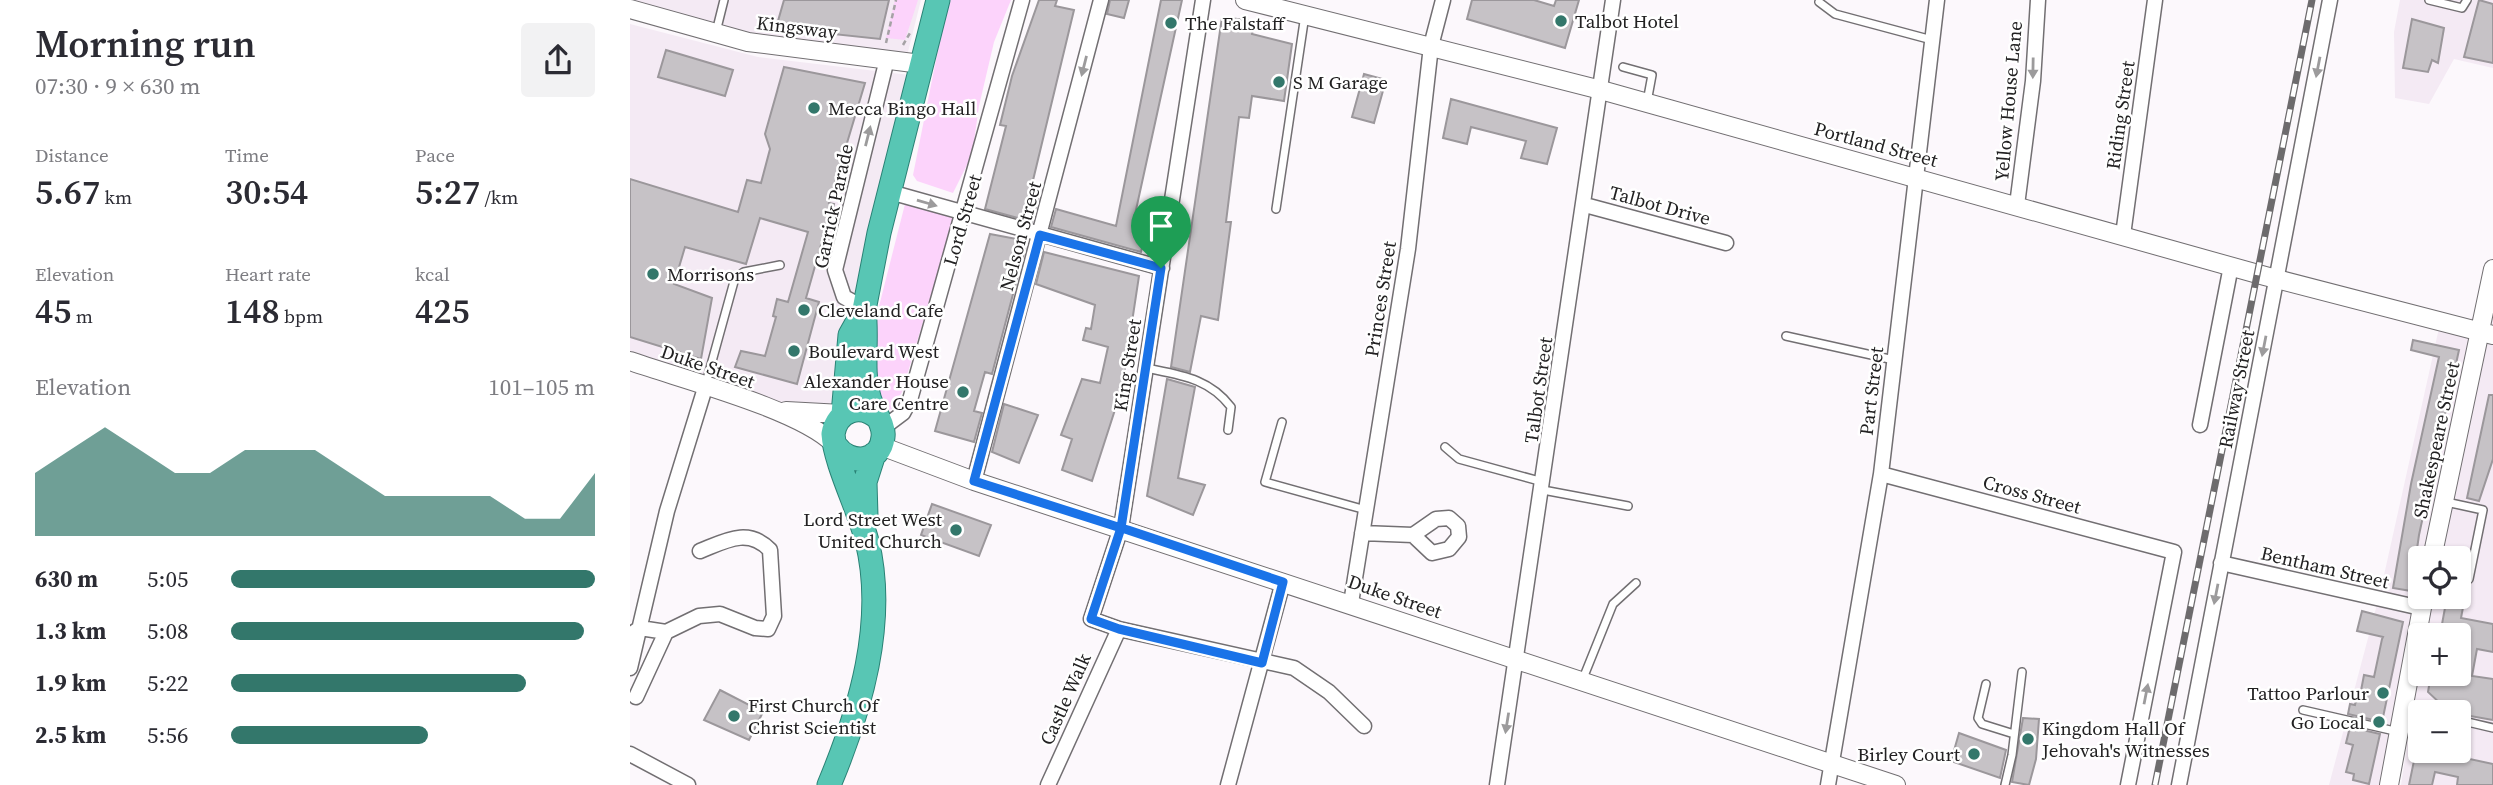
<!DOCTYPE html>
<meta charset="utf-8">
<style>
body{margin:0;font-family:"Source Serif 4",serif;background:#f2f2f3;color:#2b2b33;height:100vh;display:flex;flex-direction:column;font-size:26px;white-space:nowrap}
*{box-sizing:border-box;margin:0}
p{font-size:23px;color:#7c7c81}
.icon{flex:none;width:38px;height:38px;fill:none;stroke:currentColor;stroke-width:2;stroke-linecap:round;stroke-linejoin:round}
.map{position:relative;flex:1;overflow:hidden}
.drawer{display:flex;flex-direction:column;background:#fff;width:630px}
.drawer>*{flex:none}
.controls{position:absolute;left:1778px;top:546px;display:grid;gap:14px}
.controls a{display:grid;place-items:center;width:63px;height:63px;border-radius:7px;background:#fff;box-shadow:0 2px 5px #0004;font-size:35px}
.pin{position:absolute;display:grid;place-items:center;width:60px;height:60px;color:#fff;margin:-72px -30px;border-radius:50% 50% 50% 0;rotate:-45deg;box-shadow:0 0 7px #0007}
.pin .icon{rotate:45deg}
.round{display:grid;place-items:center;flex:none;width:74px;height:74px;border-radius:7px;background:#f2f2f3}
.headline{display:flex;align-items:center;justify-content:space-between;height:119px;padding:0 35px}
h1{font-size:38px;font-weight:600;line-height:52px}
.stats{display:grid;grid-template-columns:repeat(3,1fr);gap:10px;height:119px;padding:7px 35px}
.stats div{display:grid;align-content:center}
.stats b{font-size:35px;font-weight:600}
.stats small{font-size:19px;font-weight:400}
.stats p{font-size:19px}
.chart{height:196px;padding:14px 35px}
.chart p{display:flex;justify-content:space-between}
.chart svg{width:100%;height:126px;margin-top:7px;fill:#33776b;opacity:.7}
ul{padding:0 35px;list-style:none;font-size:23px}
li{display:grid;grid-template-columns:112px 84px 1fr;align-items:center;height:52px}
li i{height:18px;border-radius:9px;background:#33776b}
main{display:flex;flex:1;min-height:0}
.map>svg:first-child{display:block}
</style>
<main>
<section class="drawer">
<div class="headline"><div><h1>Morning run</h1><p>07:30 · 9 × 630 m</p></div><a class="round"><svg class="icon" aria-label="share" viewBox="0 0 24 24"><path d="M12 15V3M7 8l5-5 5 5M5 13v7h14v-7"/></svg></a></div>
<div class="stats">
<div><p>Distance</p><b>5.67<small> km</small></b></div>
<div><p>Time</p><b>30:54</b></div>
<div><p>Pace</p><b>5:27<small> /km</small></b></div>
</div>
<div class="stats">
<div><p>Elevation</p><b>45<small> m</small></b></div>
<div><p>Heart rate</p><b>148<small> bpm</small></b></div>
<div><p>kcal</p><b>425</b></div>
</div>
<div class="chart"><p><span>Elevation</span>101–105 m</p>
<svg viewBox="0 0 160 44" preserveAspectRatio="none"><path d="M0 44V22L10 14L20 6L30 14L40 22L50 22L60 14L70 14L80 14L90 22L100 30L110 30L120 30L130 30L140 38L150 38L160 22V44z"/></svg>
</div>
<ul>
<li><b>630 m</b>5:05<i style="width:100%"></i></li>
<li><b>1.3 km</b>5:08<i style="width:97%"></i></li>
<li><b>1.9 km</b>5:22<i style="width:81%"></i></li>
<li><b>2.5 km</b>5:56<i style="width:54%"></i></li>
</ul>
</section>
<div class="map">
<svg width="1863" height="785" viewBox="0 0 1863 785">
<rect width="100%" height="100%" fill="#fcf8fc"/>
<!-- built -->
<path fill="#f4eaf4" fill-rule="evenodd" d="M1,0H291L277,56L104,30Z
M1770,0H1863V68L1824,59L1799,104L1765,98L1764,32Z
M0,24L128,57L288,76L198,436L0,362Z
M1863,288V785H1771L1790,661V674H1829V635H1794L1801,597H1829V558H1809L1821,503L1804,501L1793,558H1790L1762,785H1699L1750,593L1809,328L1841,319ZM1790,712H1829V751H1790Z"/>
<!-- green -->
<path fill="#fcd3fb" d="M265,0H288L275,40L256,38Z
M318,0H381L364,42L349,106L342,155L323,193L287,181L283,175Z
M275,204L324,218L272,392L262,409L255,411L241,374L243,330Z"/>
<!-- building -->
<path fill="#c6c2c6" stroke="#9b979b" stroke-width="2" d="M154,0H259L250,39L146,28Z
M409,0H427L425,6L444,10L399,197L408,199L402,222L355,209L376,126L370,125L382,76Z
M480,0H499L494,18L477,14Z
M531,0H552L504,219L518,221L511,252L421,227L426,209L486,226Z
M842,0H904L924,6L926,0H949L935,48L837,19Z
M1849,0L1863,4V63L1834,57Z
M592,17L624,21L622,34L662,44L654,101L622,96L619,118L609,117L596,222H601L588,320L571,316L560,372L541,367Z
M1782,19L1814,28L1808,63L1802,60L1798,72L1773,68Z
M36,50L103,70L95,96L28,77Z
M154,67L235,83L199,203L204,204L196,234L203,236L201,248L191,245L176,298L189,302L167,384L105,367L111,351L135,356L146,317L143,316L147,299L158,302L178,232L130,218L116,264L55,247L44,284L82,298L71,359L0,337V179L108,212L117,180L131,183L140,149L135,134Z
M734,74L756,80L744,123L722,117Z
M821,99L927,128L917,164L891,158L896,141L841,127L837,144L813,138Z
M360,234L397,241L362,374L355,372L344,411L352,413L344,442L305,431Z
M414,252L509,276L492,388L462,481L432,470L442,439L431,435L452,379L470,383L478,347L453,340L456,328L461,329L465,305L406,284Z
M1783,340L1829,350L1789,535L1781,591L1763,588L1781,484L1809,357L1781,350Z
M537,379L565,387L548,478L575,485L563,515L517,496Z
M1859,395H1863V459L1849,501L1837,498Z
M374,404L408,415L389,463L362,452Z
M302,504L361,525L349,556L291,535Z
M1817,597H1835L1831,618L1863,624V652L1847,649L1842,676L1863,679V720L1829,714L1814,707L1798,692L1801,674H1829L1833,644L1829,642V635H1810Z
M1732,611L1773,622L1752,722L1718,714L1720,704L1725,705L1726,700L1729,701L1734,675L1744,677L1752,639L1753,637L1727,631Z
M90,690L133,712L119,740L74,720Z
M1393,718L1409,719L1406,759L1399,785L1382,782Z
M1829,726L1840,729L1835,758L1863,764V785H1827L1828,777L1805,772L1802,785H1779L1786,751H1829Z
M1720,727L1750,734L1739,784L1723,780L1724,774L1716,772L1723,745L1716,743Z
M1329,733L1376,750L1370,778L1321,761Z"/>
<g fill="none" stroke-linecap="round" stroke-linejoin="round">
<!-- service casing -->
<g stroke="#726f72" stroke-width="10">
<path id="service" d="M1799,0L1832,8L1837,0
M1189,2L1205,14L1302,40
M86,32L94,0
M993,67L1022,75L1017,102
M646,209L675,15
M1156,336L1264,360
M516,368C550,375 579,378 601,407L598,430
M76,383L105,278L114,272L150,265
M652,422L635,482L736,510
M815,447L829,459L913,482
M913,490L998,506
M1816,502L1853,510L1839,579L1829,577
M952,681L983,604L1006,583
M1356,684L1348,718L1352,724L1384,734
M1775,707L1797,712
M1673,710L1769,732
M1829,720L1863,728
M1375,785L1382,755L1392,672"/>
</g>
<!-- minor casing -->
<g stroke="#726f72" stroke-width="17">
<path id="minor" d="M573,0L491,528L461,619L489,629L664,668L699,692L734,726
M260,192L532,268
M955,205L1096,243
M1387,205L1403,81L1408,0
M1493,235L1525,0
M234,308L214,297L205,270L257,59
M1570,425L1601,266
M253,428L273,413L280,400L392,0
M1251,474L1544,552L1498,785
M344,481L471,0
M732,533L783,535L806,519L819,518L828,526L829,537L819,549L802,553L783,535
M1591,563L1791,608
M721,603L778,249L801,46L813,0
M0,635L10,628L36,632L69,616L90,614L125,628L138,629L144,616L140,550C118,527 95,541 70,551
M0,668L37,511L75,388
M6,697L36,632
M0,754L58,785
M418,785L489,629
M598,785L653,582
M867,785L983,0
M1198,785L1251,474L1307,0
M1549,785L1700,0"/>
</g>
<!-- tertiary casing -->
<g stroke="#726f72" stroke-width="20">
<path id="tertiary" d="M615,0L971,90L1635,276L1863,335
M0,9L118,42L291,64
M0,361C51,379 169,409 204,444
M156,411L212,414
M251,446L344,481L1266,785
M1802,558L1863,269
M1759,785L1794,597"/>
</g>
<!-- trunk casing -->
<g stroke="#2a8275" stroke-width="25">
<path id="trunk" d="M213,414L220,335L234,310L249,233L308,0
M206,446C219,465 251,464 253,437C255,423 242,410 239,397C231,369 238,339 234,310
M236,516L235,482L244,454
M199,785C230,711 257,622 237,541C229,510 205,463 203,434C207,410 231,402 249,419"/>
</g>
<!-- path -->
<path stroke="#a5a2a5" stroke-width="2.5" stroke-dasharray="5 3.5" stroke-linecap="butt" d="M256,43L266,0
M273,45L280,33"/>
<!-- service -->
<use href="#service" stroke="#fff" stroke-width="7"/>
<!-- minor -->
<use href="#minor" stroke="#fff" stroke-width="14"/>
<!-- tertiary -->
<use href="#tertiary" stroke="#fff" stroke-width="18"/>
<!-- trunk -->
<use href="#trunk" stroke="#58c6b4" stroke-width="23"/>
<!-- rail casing -->
<g stroke="#6d6b6d" stroke-width="7">
<path id="rail" d="M1525,785L1682,0"/>
</g>
<!-- rail -->
<use href="#rail" stroke="#fff" stroke-width="4.5" stroke-dasharray="13" stroke-linecap="butt"/>
</g>
<!-- one-way arrows -->
<defs><path id="oneway-solid" d="M-6-.8H1V-3.2L6.5 0L1 3.2V.8H-6Z" transform="scale(1.75)"/></defs>
<g fill="#9c9b9c">
<use href="#oneway-solid" transform="translate(454 66) rotate(104)"/>
<use href="#oneway-solid" transform="translate(1688 67) rotate(101)"/>
<use href="#oneway-solid" transform="translate(1403 68) rotate(91)"/>
<use href="#oneway-solid" transform="translate(238 136) rotate(-76)"/>
<use href="#oneway-solid" transform="translate(297 203) rotate(16)"/>
<use href="#oneway-solid" transform="translate(1634 346) rotate(101)"/>
<use href="#oneway-solid" transform="translate(1586 594) rotate(101)"/>
<use href="#oneway-solid" transform="translate(1516 694) rotate(-79)"/>
<use href="#oneway-solid" transform="translate(877 723) rotate(99)"/>
</g>
<g fill="none" stroke-linecap="round" stroke-linejoin="round">
<!-- route casing -->
<g stroke="#fff" stroke-width="14">
<path id="route" d="M531,268L410,235L344,481L491,528L498,530L653,582L632,663L489,629L461,619L491,528L531,268"/>
</g>
<!-- route -->
<use href="#route" stroke="#1a73e8" stroke-width="9"/>
</g>
<!-- markers -->
<g fill="#33776b" stroke="#fff" stroke-width="2.5">
<circle cx="931" cy="21" r="7"/>
<circle cx="541" cy="23" r="7"/>
<circle cx="649" cy="82" r="7"/>
<circle cx="184" cy="108" r="7"/>
<circle cx="23" cy="274" r="7"/>
<circle cx="174" cy="310" r="7"/>
<circle cx="164" cy="351" r="7"/>
<circle cx="333" cy="392" r="7"/>
<circle cx="326" cy="530" r="7"/>
<circle cx="1753" cy="693" r="7"/>
<circle cx="104" cy="716" r="7"/>
<circle cx="1749" cy="722" r="7"/>
<circle cx="1398" cy="739" r="7"/>
<circle cx="1344" cy="754" r="7"/>
</g>
<g text-anchor="middle" stroke-width="5" stroke-linejoin="round" paint-order="stroke">
<!-- poi labels -->
<g font-size="19" fill="#222122" stroke="#fff" text-anchor="start">
<text x="945" y="28">Talbot Hotel</text>
<text x="555" y="30">The Falstaff</text>
<text x="663" y="89">S M Garage</text>
<text x="198" y="115">Mecca Bingo Hall</text>
<text x="37" y="281">Morrisons</text>
<text x="188" y="317">Cleveland Cafe</text>
<text x="178" y="358">Boulevard West</text>
<text x="319" y="388" text-anchor="end">Alexander House<tspan x="319" dy="22">Care Centre</tspan></text>
<text x="312" y="526" text-anchor="end">Lord Street West<tspan x="312" dy="22">United Church</tspan></text>
<text x="1739" y="700" text-anchor="end">Tattoo Parlour</text>
<text x="118" y="712">First Church Of<tspan x="118" dy="22">Christ Scientist</tspan></text>
<text x="1735" y="729" text-anchor="end">Go Local</text>
<text x="1412" y="735">Kingdom Hall Of<tspan x="1412" dy="22">Jehovah's Witnesses</tspan></text>
<text x="1330" y="761" text-anchor="end">Birley Court</text>
</g>
<!-- street labels -->
<g font-size="19" fill="#222122" stroke="#fff">
<text transform="translate(167 27) rotate(7)" y="7">Kingsway</text>
<text transform="translate(1378 101) rotate(-85)" y="7">Yellow House Lane</text>
<text transform="translate(1490 115) rotate(-82)" y="7">Riding Street</text>
<text transform="translate(1246 144) rotate(15)" y="7">Portland Street</text>
<text transform="translate(1030 205) rotate(15)" y="7">Talbot Drive</text>
<text transform="translate(203 206) rotate(-78)" y="7">Garrick Parade</text>
<text transform="translate(332 220) rotate(-74)" y="7">Lord Street</text>
<text transform="translate(390 236) rotate(-75)" y="7">Nelson Street</text>
<text transform="translate(750 299) rotate(-81)" y="7">Princes Street</text>
<text transform="translate(497 365) rotate(-81)" y="7">King Street</text>
<text transform="translate(78 366) rotate(19)" y="7">Duke Street</text>
<text transform="translate(1606 389) rotate(-79)" y="7">Railway Street</text>
<text transform="translate(908 390) rotate(-82)" y="7">Talbot Street</text>
<text transform="translate(1241 391) rotate(-83)" y="7">Part Street</text>
<text transform="translate(1806 440) rotate(-78)" y="7">Shakespeare Street</text>
<text transform="translate(1402 494) rotate(15)" y="7">Cross Street</text>
<text transform="translate(1695 567) rotate(13)" y="7">Bentham Street</text>
<text transform="translate(765 596) rotate(19)" y="7">Duke Street</text>
<text transform="translate(435 699) rotate(-66)" y="7">Castle Walk</text>
</g>
</g>
</svg>
<div class="controls">
<a><svg class="icon" aria-label="locate" viewBox="0 0 24 24"><circle cx="12" cy="12" r="6"/><path d="M12 2v4M12 18v4M2 12h4M18 12h4"/></svg></a>
<a>+</a>
<a>−</a>
</div>
<div class="pin" style="left:531px;top:268px;background:#1e9e55"><svg class="icon" aria-label="arrive" viewBox="0 0 24 24"><path d="M6 21V4h12l-3 4 3 4H6"/></svg></div>
</div>
</main>
